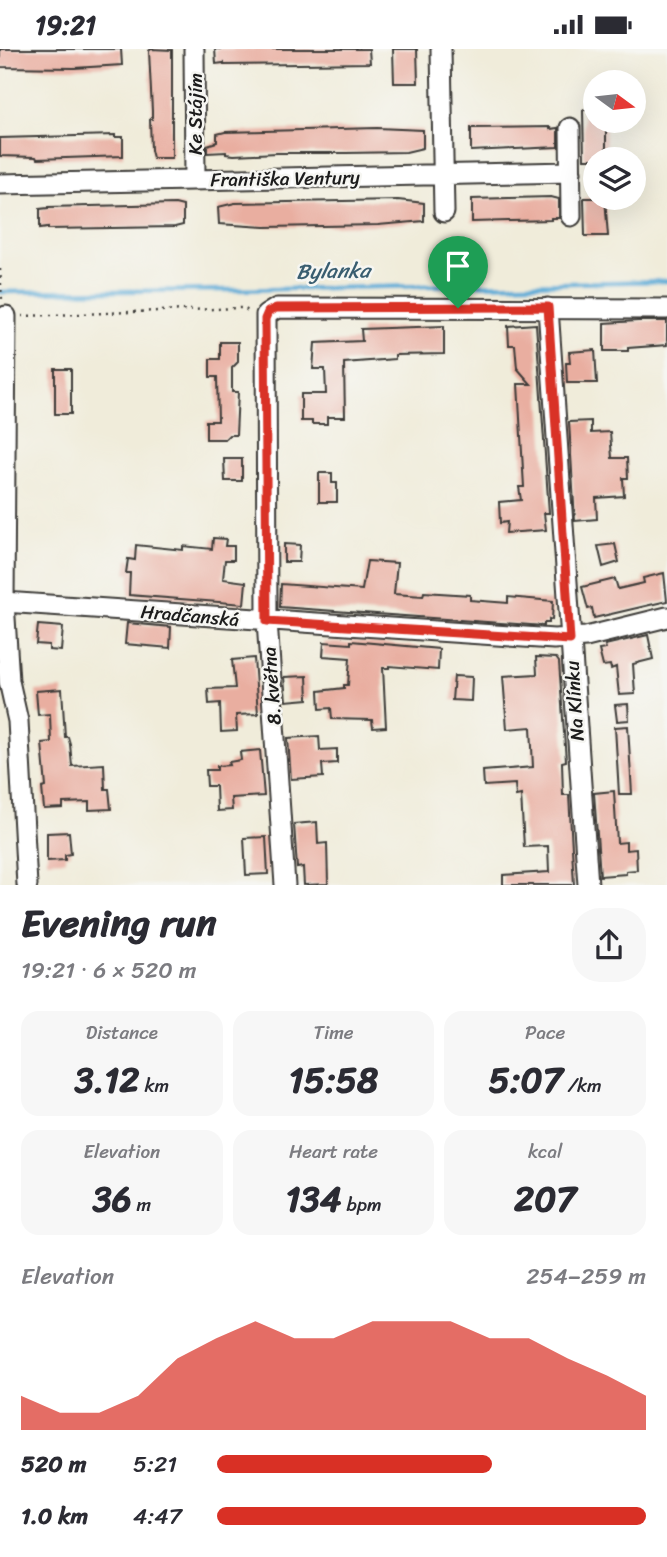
<!DOCTYPE html>
<meta charset="utf-8">
<style>
body{margin:0;font-family:Sriracha,sans-serif;background:#f7f7f7;color:#2b2b33;height:100vh;display:flex;flex-direction:column;font-size:26px;white-space:nowrap}
*{box-sizing:border-box;margin:0}
p{font-size:23px;color:#7c7c81}
.icon{flex:none;width:38px;height:38px;fill:none;stroke:currentColor;stroke-width:2;stroke-linecap:round;stroke-linejoin:round}
.map{position:relative;height:836px;overflow:hidden}
.drawer{display:flex;flex-direction:column;background:#fff;flex:1}
.drawer>*{flex:none}
.needle{width:46px;rotate:105deg}
.buttons{position:absolute;left:583px;top:21px;display:grid;gap:14px}
.buttons a{display:grid;place-items:center;width:63px;height:63px;border-radius:50%;background:#fff;box-shadow:0 7px 28px #0002;font-size:35px}
.pin{position:absolute;display:grid;place-items:center;width:60px;height:60px;color:#fff;margin:-72px -30px;border-radius:50% 50% 50% 0;rotate:-45deg;box-shadow:0 0 7px #0007}
.pin .icon{rotate:45deg}
.round{display:grid;place-items:center;flex:none;width:74px;height:74px;border-radius:28px;background:#f7f7f7}
.summary{display:flex;align-items:center;justify-content:space-between;height:119px;padding:0 21px}
h1{font-size:38px;font-weight:700;line-height:52px}
.figures{display:grid;grid-template-columns:repeat(3,1fr);gap:10px;height:119px;padding:7px 21px}
.figures div{display:grid;align-content:center;border-radius:18px;background:#f7f7f7;text-align:center}
.figures b{font-size:35px;font-weight:700}
.figures small{font-size:19px;font-weight:400}
.figures p{font-size:19px}
.chart{height:196px;padding:14px 21px}
.chart p{display:flex;justify-content:space-between}
.chart svg{width:100%;height:126px;margin-top:7px;fill:#d93025;opacity:.7}
ul{padding:0 21px;list-style:none;font-size:23px}
li{display:grid;grid-template-columns:112px 84px 1fr;align-items:center;height:52px}
li i{height:18px;border-radius:9px;background:#d93025}
.status{display:flex;justify-content:space-between;align-items:center;height:49px;padding:0 35px;background:#fff;direction:ltr}
.status svg{height:19px;fill:currentColor}
.map>svg:first-child{display:block}
</style>
<div class="status"><b>19:21</b><svg viewBox="0 0 49 12"><path d="M0 12V9h3v3zM5 12V6h3v6zM10 12V3h3v9zM15 12V0h3v12zM26 1h20v11H26zM47 4h2v5h-2z"/></svg></div>
<div class="map">
<svg width="667" height="836" viewBox="0 0 667 836">
<rect width="100%" height="100%" fill="#f6f6f2"/>
<filter id="ink" filterUnits="userSpaceOnUse"><feTurbulence type="fractalNoise" baseFrequency=".0143" numOctaves="2"/><feDisplacementMap in="SourceGraphic" scale="14" xChannelSelector="R" yChannelSelector="G"/><feConvolveMatrix kernelMatrix="1 2 1 2 8 2 1 2 1" color-interpolation-filters="sRGB"/></filter>
<filter id="wash" filterUnits="userSpaceOnUse"><feTurbulence type="fractalNoise" baseFrequency=".00686" numOctaves="4" result="noise"/><feDisplacementMap in="SourceGraphic" scale="28" xChannelSelector="R" yChannelSelector="G"/><feGaussianBlur stdDeviation="1.57" result="paint"/><feColorMatrix in="noise" values="0 0 0 0 0 0 0 0 0 0 0 0 0 0 0 0 0 1.4 0 .05"/><feComposite in="paint" operator="in"/></filter>
<g filter="url(#wash)">
<rect width="100%" height="100%" fill="#f0ecda"/>
<g fill="none" stroke-linecap="round" stroke-linejoin="round">
<!-- stream -->
<path stroke="#5dacd7" stroke-width="4.5" d="M0,243L233,241L667,232"/>
</g>
<g id="blocks">
<!-- building -->
<path fill="#e9aea0" d="M0,0H121L122,16L74,19L0,18Z
M151,0L172,1V109H153L151,101L150,70H152V62L149,2Z
M215,0H369L370,14L224,16V14L216,15Z
M393,0H417L418,34H394Z
M583,61H595V72H606V110H584Z
M550,78V80L558,79V98L471,102V79Z
M377,79L423,81V99L406,103L346,104H277L234,106L226,105V103L207,104V96L217,93V85L225,83Z
M115,86V88H123V107L37,110L36,108L0,107V89Z
M551,148L559,150V169H551V171L472,173V150Z
M584,149H605L608,187H585Z
M398,151L424,154V172L378,176L265,178L219,175L218,158L235,154Z
M175,155L183,157V176L175,178L48,180V178L40,179V160L48,159V158Z
M638,272H667V296L628,299V302H604V274Z
M536,275L549,464H544L546,481L506,484L507,473L500,474L499,453L521,451L519,438H524L518,335H531L517,319L515,296H509L508,277Z
M444,277V305L395,306V310L344,314L345,368H327V375H312V372H301V345H326L325,320H313L315,294L362,292L361,280Z
M220,293H238V313L232,319V343H238L236,386H229L225,390H206V372H218L217,328H210V310H220Z
M595,301L597,334H567L566,314H570L569,303Z
M55,320H71V365H55Z
M591,372V384L610,383L612,409H627L628,429H623L624,447L596,449L597,470L575,472L569,373Z
M224,410H242V432H225Z
M319,424H332V434H337V453H319Z
M213,489L226,490L225,497H234V511H225L223,530L246,533L244,555L129,546L130,524H126L128,510L135,511L136,496L183,501V497L212,500Z
M284,495L300,496L299,513H284Z
M615,495L619,513L603,518L598,497Z
M367,512L397,514L394,545L423,547L424,543L470,546V551L508,554V548L553,552L552,571L549,570V574H544V577L280,558L281,535L362,541Z
M664,524L667,552L594,569L592,559L588,560L582,538L615,530L618,540L644,534L643,529Z
M127,574L171,578L170,599L125,595Z
M38,576L63,578L61,602L49,601V596L36,595Z
M648,586L653,610L633,615L635,645L619,646L616,618L611,620L610,616L603,617L599,601L606,600L605,596Z
M351,592L439,600L438,621L389,617V619H383L386,678L373,679L372,671L332,670L331,659L320,660L319,642L344,639V636H348L350,609L323,607L324,593L351,595Z
M536,608L556,609L559,613L566,712L562,713L563,746H569L574,836H503V826L549,823L548,797L524,798L521,746L516,747L515,735L484,737L483,722L533,718L531,678L507,680L503,627L537,625Z
M254,609L258,665L236,666L237,682L221,683L220,654L209,655L208,640L235,639L232,611Z
M307,627L308,650L286,652L284,628Z
M454,627L472,628L471,652L452,651Z
M62,640L65,688H68L70,695L72,717L104,715L105,740H109L111,760L89,761V753L63,754V759L44,760L42,739L46,738L42,694L51,693L50,665L38,666L36,642Z
M628,655L629,671L617,672L615,656Z
M628,677L632,745H619L615,678Z
M319,687L320,701L337,700V714L322,715L323,728L291,730L288,689Z
M260,701L264,747L231,749L232,761L217,762L216,737H207L206,721H217V717L230,716L229,713L241,711L240,703Z
M614,742L617,794L626,793V801L636,800L637,821L626,822V825L600,827L594,744Z
M317,773L318,795L327,794L328,835L304,836L303,818L297,819L294,775Z
M69,783L71,805L65,806V811L47,812V784Z
M266,788L268,825L246,826L244,789Z"/>
</g>
</g>
<g filter="url(#ink)">
<use href="#blocks" fill-opacity="0" stroke="#3c3b38" stroke-width="2"/>
<g fill="none" stroke-linecap="round" stroke-linejoin="round">
<!-- street casing -->
<g stroke="#3c3b38" stroke-width="23">
<path id="street" d="M194,0L195,131
M441,0L444,163
M570,79L571,167
M0,135L571,123
M548,259L588,836
M6,267L4,553L9,632L18,672L27,836
M4,553L554,590L586,588L667,568
M285,836L267,572L266,266L277,259L667,260"/>
</g>
<!-- path -->
<path stroke="#3c3b38" stroke-width="2.5" stroke-dasharray="2 5" stroke-linecap="butt" d="M0,220L2,251
M22,267L242,259L249,262"/>
<!-- street -->
<use href="#street" stroke="#fff" stroke-width="19"/>
</g>
</g>
<g fill="none" stroke-linecap="round" stroke-linejoin="round" filter="url(#ink)">
<!-- route casing -->
<g stroke="#fff" stroke-width="14">
<path id="route" d="M548,258L570,591L267,572L265,270L268,263L276,259Z"/>
</g>
<!-- route -->
<use href="#route" stroke="#d93025" stroke-width="9"/>
</g>
<g text-anchor="middle" stroke-width="5" stroke-linejoin="round" paint-order="stroke">
<!-- street labels -->
<g font-size="19" fill="#1c1c1c" stroke="#f6f6f2">
<text transform="translate(195 65) rotate(-90)" y="7">Ke Stájím</text>
<text transform="translate(285 129) rotate(-1)" y="7">Františka Ventury</text>
<text transform="translate(190 566) rotate(5)" y="7">Hradčanská</text>
<text transform="translate(271 637) rotate(-94)" y="7">8. května</text>
<text transform="translate(574 652) rotate(-94)" y="7">Na Klínku</text>
</g>
<!-- water labels -->
<g font-size="21" font-style="italic" fill="#395d70" stroke="#f6f6f2">
<text transform="translate(333 222) rotate(-1)" y="7">Bylanka</text>
</g>
</g>
</svg>
<div class="buttons">
<a><svg class="needle" viewBox="-14 -14 28 28"><path d="M0-13l5 13h-10z" fill="#e53935"/><path d="M0 13l5-13h-10z" fill="#7c7c81"/></svg></a>
<a><svg class="icon" aria-label="layers" viewBox="0 0 24 24"><path d="M12 4l9 5-9 5-9-5zM3 14l9 5 9-5"/></svg></a>
</div>
<div class="pin" style="left:458px;top:259px;background:#1e9e55"><svg class="icon" aria-label="arrive" viewBox="0 0 24 24"><path d="M6 21V4h12l-3 4 3 4H6"/></svg></div>
</div>
<section class="drawer">
<div class="summary"><div><h1>Evening run</h1><p>19:21 · 6 × 520 m</p></div><a class="round"><svg class="icon" aria-label="share" viewBox="0 0 24 24"><path d="M12 15V3M7 8l5-5 5 5M5 13v7h14v-7"/></svg></a></div>
<div class="figures">
<div><p>Distance</p><b>3.12<small> km</small></b></div>
<div><p>Time</p><b>15:58</b></div>
<div><p>Pace</p><b>5:07<small> /km</small></b></div>
</div>
<div class="figures">
<div><p>Elevation</p><b>36<small> m</small></b></div>
<div><p>Heart rate</p><b>134<small> bpm</small></b></div>
<div><p>kcal</p><b>207</b></div>
</div>
<div class="chart"><p><span>Elevation</span>254–259 m</p>
<svg viewBox="0 0 160 44" preserveAspectRatio="none"><path d="M0 44V32L10 38L20 38L30 32L40 19L50 12L60 6L70 12L80 12L90 6L100 6L110 6L120 12L130 12L140 19L150 25L160 32V44z"/></svg>
</div>
<ul>
<li><b>520 m</b>5:21<i style="width:64%"></i></li>
<li><b>1.0 km</b>4:47<i style="width:100%"></i></li>
</ul>
</section>
